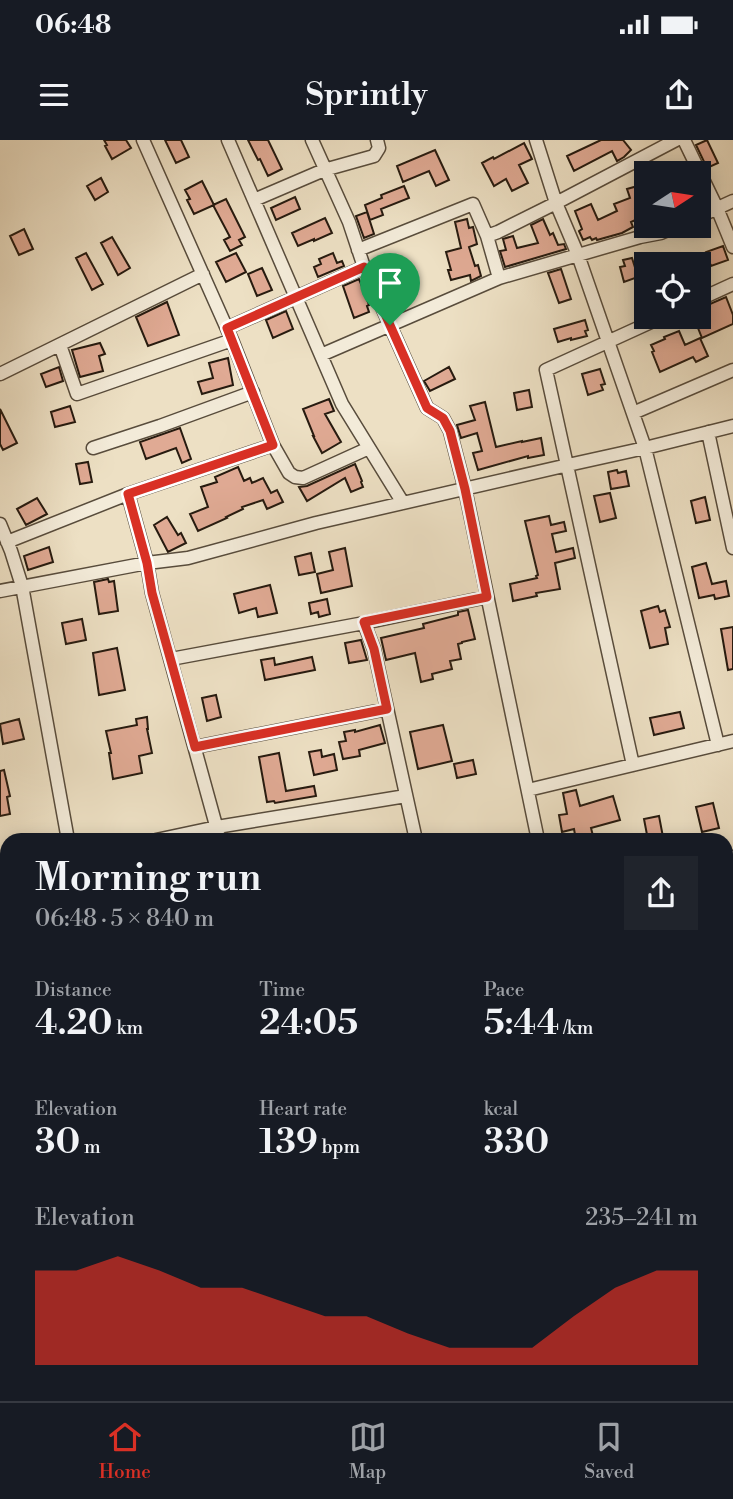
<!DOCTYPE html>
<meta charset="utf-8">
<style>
body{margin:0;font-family:"Libre Bodoni",serif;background:#20242c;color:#f1f3f6;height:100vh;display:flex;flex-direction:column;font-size:26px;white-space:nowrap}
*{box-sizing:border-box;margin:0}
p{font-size:23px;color:#9ea1a6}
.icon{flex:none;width:38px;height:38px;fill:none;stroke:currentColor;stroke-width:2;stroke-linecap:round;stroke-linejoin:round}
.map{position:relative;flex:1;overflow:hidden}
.panel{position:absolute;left:0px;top:693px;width:733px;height:569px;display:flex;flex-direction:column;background:#171b24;border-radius:21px 21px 0 0;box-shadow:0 4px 18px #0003}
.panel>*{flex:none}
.needle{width:46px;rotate:78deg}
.fabs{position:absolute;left:634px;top:21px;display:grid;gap:14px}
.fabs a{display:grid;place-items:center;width:77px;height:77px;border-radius:0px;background:#171b24;box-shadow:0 4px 18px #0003;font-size:35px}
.pin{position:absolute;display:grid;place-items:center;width:60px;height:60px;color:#fff;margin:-72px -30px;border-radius:50% 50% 50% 0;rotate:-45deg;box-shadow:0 0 7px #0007}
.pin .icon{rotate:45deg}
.round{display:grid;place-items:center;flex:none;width:74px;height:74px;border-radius:0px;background:#20242c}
.headline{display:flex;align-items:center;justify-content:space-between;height:119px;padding:0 35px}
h1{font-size:38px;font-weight:600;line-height:52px}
.figures{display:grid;grid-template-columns:repeat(3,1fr);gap:10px;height:119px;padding:7px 35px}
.figures div{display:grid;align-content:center}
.figures b{font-size:35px;font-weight:600}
.figures small{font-size:19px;font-weight:400}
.figures p{font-size:19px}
.chart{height:196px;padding:14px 35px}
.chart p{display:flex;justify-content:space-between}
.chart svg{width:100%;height:126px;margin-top:7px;fill:#d93025;opacity:.7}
.status{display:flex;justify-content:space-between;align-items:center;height:49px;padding:0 35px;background:#171b24;direction:ltr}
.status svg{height:19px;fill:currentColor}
header{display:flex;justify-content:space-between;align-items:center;height:91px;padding:0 35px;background:#171b24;font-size:32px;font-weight:600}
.tab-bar{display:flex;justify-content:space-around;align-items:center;height:98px;border-top:2px solid #363941;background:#171b24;font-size:19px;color:#9ea1a6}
.tab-bar a{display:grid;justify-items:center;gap:4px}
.tab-bar .selected{color:#d93025}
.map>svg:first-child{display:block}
</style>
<div class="status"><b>06:48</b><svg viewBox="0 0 49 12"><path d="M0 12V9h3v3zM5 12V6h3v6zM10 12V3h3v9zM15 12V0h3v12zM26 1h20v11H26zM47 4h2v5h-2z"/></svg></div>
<header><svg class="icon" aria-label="menu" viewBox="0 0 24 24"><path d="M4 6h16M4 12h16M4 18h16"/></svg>Sprintly<svg class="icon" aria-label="share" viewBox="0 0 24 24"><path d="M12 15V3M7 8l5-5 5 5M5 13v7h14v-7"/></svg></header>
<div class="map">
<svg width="733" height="1261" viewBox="0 0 733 1261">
<rect width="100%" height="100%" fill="#ede0c4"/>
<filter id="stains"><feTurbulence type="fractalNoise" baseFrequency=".00286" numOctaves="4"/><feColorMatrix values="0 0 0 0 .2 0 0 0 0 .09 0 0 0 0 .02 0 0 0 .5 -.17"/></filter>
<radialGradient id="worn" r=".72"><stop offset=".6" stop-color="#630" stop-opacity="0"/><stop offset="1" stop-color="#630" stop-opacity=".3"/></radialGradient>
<!-- building -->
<path fill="#e0aa94" stroke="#261a0f" stroke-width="2" d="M104,0H126L131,8L112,19L105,6L107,5Z
M165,0H181L189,17L176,23Z
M248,0H268L282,29L268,36L260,19L258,20Z
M601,0H623L631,10L624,17L617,21L612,11L574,31L567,16Z
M707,0L718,23L707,28L696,5Z
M524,3L532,19L519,25L528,43L512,51L506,39L494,46L482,23L493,17L494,19Z
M435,10L449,40L436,46L429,31L403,42L397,26Z
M101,38L108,52L95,60L87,46Z
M202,41L214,65L194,74L187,60L190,59L185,50Z
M641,45L643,52L646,51V75L631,82L633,87L622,93L597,100L596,98L592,100L590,97L583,100L579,91L582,89L575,71L591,64L598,80L617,71L614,64L630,58L627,49Z
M404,46L409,58L381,69L383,75L370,80L365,65L382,58L381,55Z
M295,57L300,69L276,80L271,68Z
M226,59L245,97L239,100L242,105L230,111L224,100L230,97L213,65Z
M367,72L374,94L364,98L356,76Z
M325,78L332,93L314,101V99L298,106L292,93Z
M467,79L469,88L473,87L477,104L469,107L475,126L478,125L481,136L471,141L470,135L451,140L448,130H451L446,112L461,108L455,82Z
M543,79L550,95L553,93L558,105L564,104L566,109L505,127L500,111L506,110L503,99L513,96L517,108L538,103L531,85Z
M24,89L33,109L19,115L10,96Z
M112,97L130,128L118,135L101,103Z
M723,106L728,120L711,126L706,112Z
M86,113L103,144L92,150L76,118Z
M236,113L246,132L226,142L216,122Z
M333,113L337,123L342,121L344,126L318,137L314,127L321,124L319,119Z
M632,118L638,137L624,142L620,127L625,126L623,120Z
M262,128L272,150L257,156L248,134Z
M561,129L571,159L559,163L548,133Z
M359,139L369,165L367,166L369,172L354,178L343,146Z
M726,157L733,175V184L702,198L696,183L708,178L703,167Z
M167,162L179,195L148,206L136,177Z
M286,171L293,189L273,198L266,180Z
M585,180L588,190L585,191L587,196L571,200V198L558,202L554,189Z
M679,191L685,205L700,198L708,216L696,222L693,217L660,232L652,212L654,211L651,205L665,199L664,197Z
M100,203L105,214L99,216L103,231L80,237L72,210Z
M228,218L233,245L202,254L198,242L213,238L209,223Z
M59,227L63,241L46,247L41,234Z
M449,227L455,239L430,251L424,241Z
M600,229L605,244L601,245L603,250L588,255L582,234Z
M529,250L532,267L517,270L514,253Z
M329,259L334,271L325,274L341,302L322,313L313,296H314L303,269Z
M485,262L496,307L522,301V302L541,298L544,315L528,318V316L478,330L473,313L482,311L477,293L461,298L457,285L475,280L470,266Z
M70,266L75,282L55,287L51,272Z
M0,269L17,303L3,310L0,304Z
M180,288L191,319L182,323L176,308L146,319L140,302Z
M88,322L92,342L80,344L76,324Z
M355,324L362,341L361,342L363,347L351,352L345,338L307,361L299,347L307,346Z
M238,327L244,341L250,338L252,343L263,338L271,353L277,350L283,362L267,369L263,360L242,367L243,369L226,377L227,378L198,391L190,374L208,367L201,347L217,342L215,337Z
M617,330L618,333L626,331L629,346L611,349L608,332Z
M610,353L616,378L600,382L594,356Z
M705,357L710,380L696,383L691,361Z
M37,358L47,374L26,385L17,369Z
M549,376L551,385L564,382L566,391L552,394L556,412L573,408L575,418L555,423L560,449L536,453L537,456L513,461L510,444L537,438L536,436L538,435L525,381Z
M167,377L178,395L181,393L186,403L168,412L154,385Z
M49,407L53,422L28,430L24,416Z
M345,408L352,446L321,453L317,434L333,430L329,412Z
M311,413L315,432L299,435L295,417Z
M706,423L712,444L726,441L729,456L715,459L714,455L699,458L692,427Z
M108,439L109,442L114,441L118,471L99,474L94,442Z
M270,445L277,473L258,477L256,468L239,473L234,454Z
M327,459L330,474L319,477L318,472L311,474L309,463Z
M658,466L660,472L665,470L670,487L665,488L668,504L650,508L641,471Z
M468,470L475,499L462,502V503L458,504L461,519L450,521L452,529L432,534L433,539L421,542L415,513L386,520L381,498L424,488L423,484L458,475V472Z
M82,479L86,500L66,504L62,483Z
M733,487V529L728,530L721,489Z
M361,500L367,520L349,523L345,503Z
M117,508L125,550L99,555L93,513Z
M312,517L315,530L265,540L261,520L274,518L275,525Z
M216,555L221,577L207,581L202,558Z
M680,572L684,588L654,595L650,578Z
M147,577L148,589H147L152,613L139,616L142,633L113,639L109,613H111L106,591L137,585L136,579Z
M19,579L24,599L3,604L0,584Z
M380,585L385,603L359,610L360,616L343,619L339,602L346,601L344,592L355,590V592Z
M443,585L452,621L418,629L410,592Z
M321,610L322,617L334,614L337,630L314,635L309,612Z
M279,613L286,651L314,646L316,656L275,663L274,661L267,662L259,617Z
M473,620L476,634L457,638L454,624Z
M4,630L10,656L7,657L10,674L0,676V631Z
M576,650L580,666L613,656L620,680L591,688L594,700H576L574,689L562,692L559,675L567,674L563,653Z
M713,663L719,688L702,692L696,667Z
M659,676L663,697L648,700L644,679Z"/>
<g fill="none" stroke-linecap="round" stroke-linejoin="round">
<!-- minor casing -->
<g stroke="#584c3c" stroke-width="15">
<path id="minor" d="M143,0L232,200L273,305L289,333L295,337L303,338L369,308
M228,0L342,264L403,363
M312,0L349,82L364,127L427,268L443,278L450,291L465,349L538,700
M536,0L556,63L578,115L645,308L718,605
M684,0L717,68L733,107
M254,60L324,30L374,16L379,8L377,0
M698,77L733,61
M487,96L498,92L556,63L676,0
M358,110L473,64L487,96L499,138
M698,160L733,144
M227,188L364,127
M60,205L77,254L232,200
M321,215L499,138L640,97L661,93L677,86
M0,234L203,134
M633,273L733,230
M708,292L733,408
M93,308L160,286L253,252
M128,354L147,423L152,453L220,700
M0,384L11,411L22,446L68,700
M7,402L128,354L273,305
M0,451L147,423L188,418L316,383L568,325L645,308L733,286
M364,483L374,509L416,700
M171,519L364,483L487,457
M195,607L387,569
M633,625L546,230L662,177
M528,650L733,601
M156,700L217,687L406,656
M726,718L733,717
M0,732L7,731
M726,735L733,765
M0,817L7,853
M726,892L733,890
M726,929L733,961
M0,946L7,947
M82,1255L83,1261
M171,1255L172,1261
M324,1255L326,1261
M538,1255L539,1261
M643,1255L644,1261
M560,1261L597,1255"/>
</g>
<!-- minor -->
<use href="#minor" stroke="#f3ebd9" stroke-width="12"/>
</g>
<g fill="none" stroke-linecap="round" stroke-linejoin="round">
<!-- route casing -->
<g stroke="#fff" stroke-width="14">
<path id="route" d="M364,127L427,268L443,278L450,291L465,349L487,457L364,482L374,509L387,569L195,607L152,453L147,423L128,354L273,305L227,188Z"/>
</g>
<!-- route -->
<use href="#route" stroke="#d93025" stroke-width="9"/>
</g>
<rect width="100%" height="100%" filter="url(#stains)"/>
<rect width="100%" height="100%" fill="url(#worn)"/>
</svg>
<div class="fabs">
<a><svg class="needle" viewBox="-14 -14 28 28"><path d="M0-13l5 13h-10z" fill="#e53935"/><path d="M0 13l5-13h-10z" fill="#9ea1a6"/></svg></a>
<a><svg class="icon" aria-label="locate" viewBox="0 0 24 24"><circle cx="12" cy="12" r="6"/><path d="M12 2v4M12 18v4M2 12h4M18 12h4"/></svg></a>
</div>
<div class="pin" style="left:390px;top:185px;background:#1e9e55"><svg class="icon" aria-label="arrive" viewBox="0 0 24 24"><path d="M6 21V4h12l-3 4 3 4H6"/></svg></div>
<section class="panel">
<div class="headline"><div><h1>Morning run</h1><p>06:48 · 5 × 840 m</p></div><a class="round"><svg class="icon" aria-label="share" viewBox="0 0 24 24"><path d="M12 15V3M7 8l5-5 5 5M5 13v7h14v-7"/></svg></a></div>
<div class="figures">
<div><p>Distance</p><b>4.20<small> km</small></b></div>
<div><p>Time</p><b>24:05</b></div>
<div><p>Pace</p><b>5:44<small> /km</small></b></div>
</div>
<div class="figures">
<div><p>Elevation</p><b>30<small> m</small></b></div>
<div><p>Heart rate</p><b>139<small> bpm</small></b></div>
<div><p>kcal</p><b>330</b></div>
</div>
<div class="chart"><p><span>Elevation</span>235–241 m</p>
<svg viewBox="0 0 160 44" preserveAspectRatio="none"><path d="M0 44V11L10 11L20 6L30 11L40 17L50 17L60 22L70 27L80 27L90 33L100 38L110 38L120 38L130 27L140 17L150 11L160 11V44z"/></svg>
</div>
</section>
</div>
<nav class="tab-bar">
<a class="selected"><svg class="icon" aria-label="home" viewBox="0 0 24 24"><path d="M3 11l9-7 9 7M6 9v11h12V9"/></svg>Home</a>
<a><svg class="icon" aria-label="map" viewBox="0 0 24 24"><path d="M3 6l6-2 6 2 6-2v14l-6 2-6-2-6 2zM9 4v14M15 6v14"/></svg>Map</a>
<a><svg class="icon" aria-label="saved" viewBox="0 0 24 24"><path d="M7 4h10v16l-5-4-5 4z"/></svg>Saved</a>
</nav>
